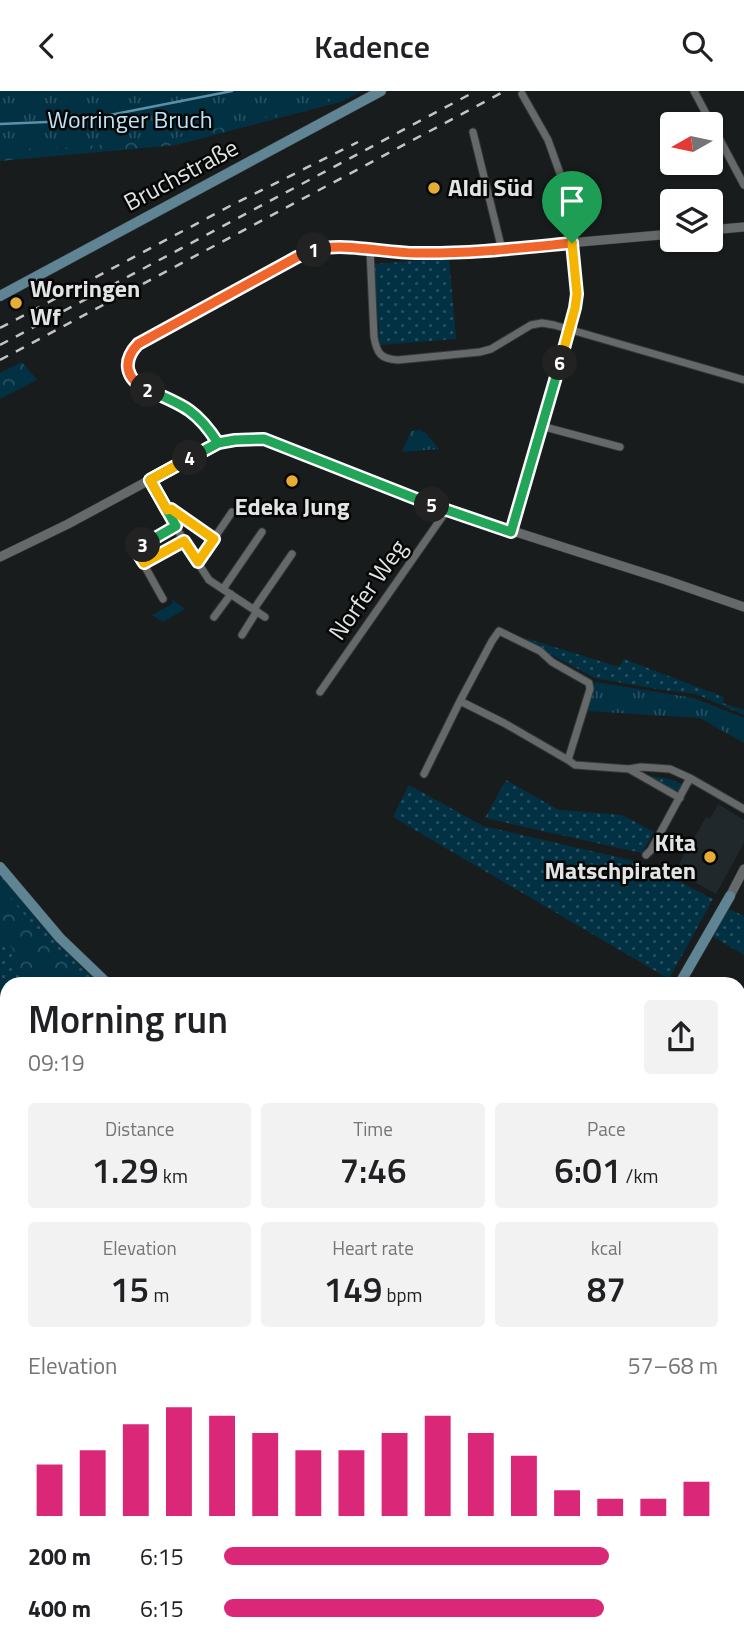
<!DOCTYPE html>
<meta charset="utf-8">
<style>
body{margin:0;font-family:"Titillium Web",sans-serif;background:#f2f2f2;color:#202124;height:100vh;display:flex;flex-direction:column;font-size:26px;white-space:nowrap}
*{box-sizing:border-box;margin:0}
p{font-size:23px;color:#757577}
.icon{flex:none;width:38px;height:38px;fill:none;stroke:currentColor;stroke-width:2;stroke-linecap:round;stroke-linejoin:round}
.map{position:relative;flex:1;overflow:hidden}
.drawer{position:absolute;left:0px;top:886px;width:746px;height:674px;display:flex;flex-direction:column;background:#fff;border-radius:21px 21px 0 0;box-shadow:0 2px 5px #0004}
.drawer>*{flex:none}
.needle{width:46px;rotate:261deg}
.fabs{position:absolute;left:660px;top:21px;display:grid;gap:14px}
.fabs a{display:grid;place-items:center;width:63px;height:63px;border-radius:7px;background:#fff;box-shadow:0 2px 5px #0004;font-size:35px}
.pin{position:absolute;display:grid;place-items:center;width:60px;height:60px;color:#fff;margin:-72px -30px;border-radius:50% 50% 50% 0;rotate:-45deg;box-shadow:0 0 7px #0007}
.pin .icon{rotate:45deg}
.km{position:absolute;width:35px;height:35px;margin:-18px;border-radius:50%;background:#222;color:#fff;font-size:19px;line-height:35px;text-align:center}
.round{display:grid;place-items:center;flex:none;width:74px;height:74px;border-radius:7px;background:#f2f2f2}
.head{display:flex;align-items:center;justify-content:space-between;height:119px;padding:0 28px}
h1{font-size:38px;font-weight:600;line-height:52px}
.metrics{display:grid;grid-template-columns:repeat(3,1fr);gap:10px;height:119px;padding:7px 28px}
.metrics div{display:grid;align-content:center;border-radius:7px;background:#f2f2f2;text-align:center}
.metrics b{font-size:35px;font-weight:600}
.metrics small{font-size:19px;font-weight:400}
.metrics p{font-size:19px}
.chart{height:196px;padding:14px 28px}
.chart p{display:flex;justify-content:space-between}
.chart svg{width:100%;height:126px;margin-top:7px;stroke:#db2777;stroke-width:6}
ul{padding:0 28px;list-style:none;font-size:23px}
li{display:grid;grid-template-columns:112px 84px 1fr;align-items:center;height:52px}
li i{height:18px;border-radius:9px;background:#db2777}
header{display:flex;justify-content:space-between;align-items:center;height:91px;padding:0 28px;background:#fff;font-size:32px;font-weight:600}
.map>svg:first-child{display:block}
</style>
<header><svg class="icon" aria-label="back" viewBox="0 0 24 24"><path d="M15 5l-7 7 7 7"/></svg>Kadence<svg class="icon" aria-label="search" viewBox="0 0 24 24"><circle cx="10" cy="10" r="6"/><path d="M15 15l6 6"/></svg></header>
<div class="map">
<svg width="744" height="1559" viewBox="0 0 744 1559">
<defs>
<pattern id="grass-dots" width="8" height="8" patternUnits="userSpaceOnUse" patternTransform="scale(1.75)"><rect width="8" height="8" fill="#023144"/><path d="M2 2h.1M6 6h.1" fill="none" stroke="#274f5f" stroke-width="1.8" stroke-linecap="round"/></pattern>
<pattern id="forest-crowns" width="20" height="18" patternUnits="userSpaceOnUse" patternTransform="scale(1.75)"><rect width="20" height="18" fill="#023144"/><path d="M2 6a3 3 0 1 1 6 0M12 15a3 3 0 1 1 6 0" fill="none" stroke="#274f5f"/></pattern>
<pattern id="park-tufts" width="24" height="20" patternUnits="userSpaceOnUse" patternTransform="scale(1.75)"><rect width="24" height="20" fill="#023144"/><path d="M3 7l-1-3M5 7V3M7 7l1-3M15 17l-1-3M17 17v-4M19 17l1-3" fill="none" stroke="#274f5f"/></pattern>
</defs>
<rect width="100%" height="100%" fill="#191c1d"/>
<!-- built -->
<path fill="#20282c" d="M718,713L744,729V752L716,803L675,780L706,726L710,728Z"/>
<!-- grass -->
<path fill="url(#grass-dots)" d="M449,167L456,248L380,254L374,173Z
M525,547L619,576L624,568L724,606L723,612L744,619V624L696,603L663,599L595,587L524,549Z
M651,685L669,688L682,693L678,699L674,700L651,687Z
M506,689L559,719L622,724L654,741L642,762L485,727Z
M409,694L483,735L643,772L713,808L669,888L393,726Z
M0,782C31,821 62,859 99,892H7V1552H738L739,1169H744V1559H0Z
M729,818L744,825V864L712,845Z"/>
<!-- forest -->
<path fill="url(#forest-crowns)" d="M125,0H362L340,11L176,54L0,70V10Z
M22,271L37,289L0,308V282Z
M0,795L45,848L91,892H34L17,875L13,858L0,843Z
M0,1095L7,1101V1147L0,1139Z
M0,1203L7,1209V1249L0,1246Z
M739,1244L744,1245V1281L739,1286Z
M0,1446L7,1450V1502L0,1494Z
M96,1552H157L154,1559H100Z
M223,1552H276L275,1559H223Z
M352,1552H384L381,1559H350Z
M402,1552H447L449,1559H398Z
M642,1552H695L694,1556L681,1559H637Z"/>
<!-- park -->
<path fill="url(#park-tufts)" d="M0,0H354L278,23L171,48L38,59H0Z
M419,339L426,342L439,358L402,361L411,340Z
M173,509L185,518L163,531L152,524L172,513Z
M595,591L694,607L744,627V652L700,627L586,620Z"/>
<g fill="none" stroke-linecap="round" stroke-linejoin="round">
<!-- stream -->
<path stroke="#5b91a8" stroke-width="2.5" d="M0,33L70,30L105,25L232,0"/>
<!-- minor casing -->
<g stroke="#363838" stroke-width="9">
<path id="minor" d="M694,0L744,94
M473,41L502,159
M370,159L374,246C377,263 381,268 398,269L480,261L491,258L531,234L542,232L554,234L744,289
M541,335L620,356
M150,389L184,450L209,489L265,526
M168,419L171,418L214,448
M176,435L138,456L137,461L143,472L184,450
M511,441L569,238L577,203L568,121L562,88L548,49L522,3
M198,471L232,421
M143,472L163,508
M223,498L262,441
M254,518L292,463
M214,526L231,503
M242,544L257,520
M320,601L447,419
M568,669L590,598L589,592L552,571L540,560L499,540L492,550L460,610L504,632L568,669L575,674L629,678L641,676L670,678L690,687L744,718
M629,678L680,707
M424,683L460,610
M646,764L651,759L690,687"/>
</g>
<!-- tertiary casing -->
<g stroke="#363838" stroke-width="10">
<path id="tertiary" d="M710,139L744,136
M218,352C211,340 203,327 190,319C168,303 101,293 138,253L309,161L319,158L340,156L400,162H452L672,143
M0,466L68,433L218,352L235,349L264,348L447,419L666,489L744,516
M730,805L744,778"/>
</g>
<!-- secondary casing -->
<g stroke="#363838" stroke-width="11">
<path id="secondary" d="M0,205L381,0
M0,776L60,847L107,892
M680,892L730,805
M738,1163L744,1164
M392,1559L395,1552"/>
</g>
<!-- minor -->
<use href="#minor" stroke="#66696a" stroke-width="7"/>
<!-- tertiary -->
<use href="#tertiary" stroke="#66696a" stroke-width="9"/>
<!-- secondary -->
<use href="#secondary" stroke="#5f8494" stroke-width="10"/>
<!-- rail -->
<path stroke="#c3c5c5" stroke-width="2.5" stroke-dasharray="9 9" stroke-linecap="butt" d="M0,237L230,115L358,51
M0,254L476,0
M0,269L505,0"/>
</g>
<g fill="none" stroke-linecap="round" stroke-linejoin="round">
<!-- split-1 casing -->
<g stroke="#fff" stroke-width="14">
<path id="split-1" d="M314,159C343,151 385,162 416,162C468,163 520,157 572,152"/>
</g>
<!-- split-2 casing -->
<g stroke="#fff" stroke-width="14">
<path id="split-2" d="M148,299C126,289 121,271 138,253L297,166L314,159"/>
</g>
<!-- split-3 casing -->
<g stroke="#fff" stroke-width="14">
<path id="split-3" d="M143,454L176,435L150,389L218,352C197,319 183,314 148,299"/>
</g>
<!-- split-4 casing -->
<g stroke="#fff" stroke-width="14">
<path id="split-4" d="M143,454L138,456L137,461L144,472L184,450L198,471L214,448L171,418L167,419L150,389L190,367"/>
</g>
<!-- split-5 casing -->
<g stroke="#fff" stroke-width="14">
<path id="split-5" d="M190,367L218,352L235,349L264,348L432,414"/>
</g>
<!-- split-6 casing -->
<g stroke="#fff" stroke-width="14">
<path id="split-6" d="M432,414L511,441L560,272"/>
</g>
<!-- split-7 casing -->
<g stroke="#fff" stroke-width="14">
<path id="split-7" d="M560,272L575,217L577,203L572,152"/>
</g>
<!-- split-1 -->
<use href="#split-1" stroke="#f0652b" stroke-width="9"/>
<!-- split-2 -->
<use href="#split-2" stroke="#f0652b" stroke-width="9"/>
<!-- split-3 -->
<use href="#split-3" stroke="#22a559" stroke-width="9"/>
<!-- split-4 -->
<use href="#split-4" stroke="#f5b400" stroke-width="9"/>
<!-- split-5 -->
<use href="#split-5" stroke="#22a559" stroke-width="9"/>
<!-- split-6 -->
<use href="#split-6" stroke="#22a559" stroke-width="9"/>
<!-- split-7 -->
<use href="#split-7" stroke="#f5b400" stroke-width="9"/>
</g>
<!-- markers -->
<g fill="#e6ad36" stroke="#060607" stroke-width="2.5">
<circle cx="434" cy="97" r="7"/>
<circle cx="16" cy="212" r="7"/>
<circle cx="292" cy="390" r="7"/>
<circle cx="710" cy="766" r="7"/>
</g>
<g text-anchor="middle" stroke-width="5" stroke-linejoin="round" paint-order="stroke">
<!-- park labels -->
<g font-size="24" fill="#bde2f6" stroke="#060607">
<text x="130" y="37">Worringer Bruch</text>
</g>
<!-- street labels -->
<g font-size="24" fill="#e2e4e4" stroke="#060607">
<text transform="translate(181 84) rotate(-28)" y="8">Bruchstraße</text>
<text transform="translate(368 499) rotate(-55)" y="8">Norfer Weg</text>
</g>
<!-- poi labels -->
<g font-size="24" font-weight="bold" fill="#e2e4e4" stroke="#060607" text-anchor="start">
<text x="448" y="105">Aldi Süd</text>
<text x="30" y="206">Worringen<tspan x="30" dy="28">Wf</tspan></text>
<text x="292" y="424" text-anchor="middle">Edeka Jung</text>
<text x="696" y="760" text-anchor="end">Kita<tspan x="696" dy="28">Matschpiraten</tspan></text>
</g>
</g>
</svg>
<div class="fabs">
<a><svg class="needle" viewBox="-14 -14 28 28"><path d="M0-13l5 13h-10z" fill="#e53935"/><path d="M0 13l5-13h-10z" fill="#757577"/></svg></a>
<a><svg class="icon" aria-label="layers" viewBox="0 0 24 24"><path d="M12 4l9 5-9 5-9-5zM3 14l9 5 9-5"/></svg></a>
</div>
<div class="pin" style="left:572px;top:152px;background:#1e9e55"><svg class="icon" aria-label="arrive" viewBox="0 0 24 24"><path d="M6 21V4h12l-3 4 3 4H6"/></svg></div>
<b class="km" style="left:314px;top:159px">1</b>
<b class="km" style="left:148px;top:299px">2</b>
<b class="km" style="left:143px;top:454px">3</b>
<b class="km" style="left:190px;top:367px">4</b>
<b class="km" style="left:432px;top:414px">5</b>
<b class="km" style="left:560px;top:272px">6</b>
<section class="drawer">
<div class="head"><div><h1>Morning run</h1><p>09:19</p></div><a class="round"><svg class="icon" aria-label="share" viewBox="0 0 24 24"><path d="M12 15V3M7 8l5-5 5 5M5 13v7h14v-7"/></svg></a></div>
<div class="metrics">
<div><p>Distance</p><b>1.29<small> km</small></b></div>
<div><p>Time</p><b>7:46</b></div>
<div><p>Pace</p><b>6:01<small> /km</small></b></div>
</div>
<div class="metrics">
<div><p>Elevation</p><b>15<small> m</small></b></div>
<div><p>Heart rate</p><b>149<small> bpm</small></b></div>
<div><p>kcal</p><b>87</b></div>
</div>
<div class="chart"><p><span>Elevation</span>57–68 m</p>
<svg viewBox="0 0 160 44" preserveAspectRatio="none"><path d="M5 44V26M15 44V21M25 44V12M35 44V6M45 44V9M55 44V15M65 44V21M75 44V21M85 44V15M95 44V9M105 44V15M115 44V23M125 44V35M135 44V38M145 44V38M155 44V32"/></svg>
</div>
<ul>
<li><b>200 m</b>6:15<i style="width:78%"></i></li>
<li><b>400 m</b>6:15<i style="width:77%"></i></li>
</ul>
</section>
</div>
